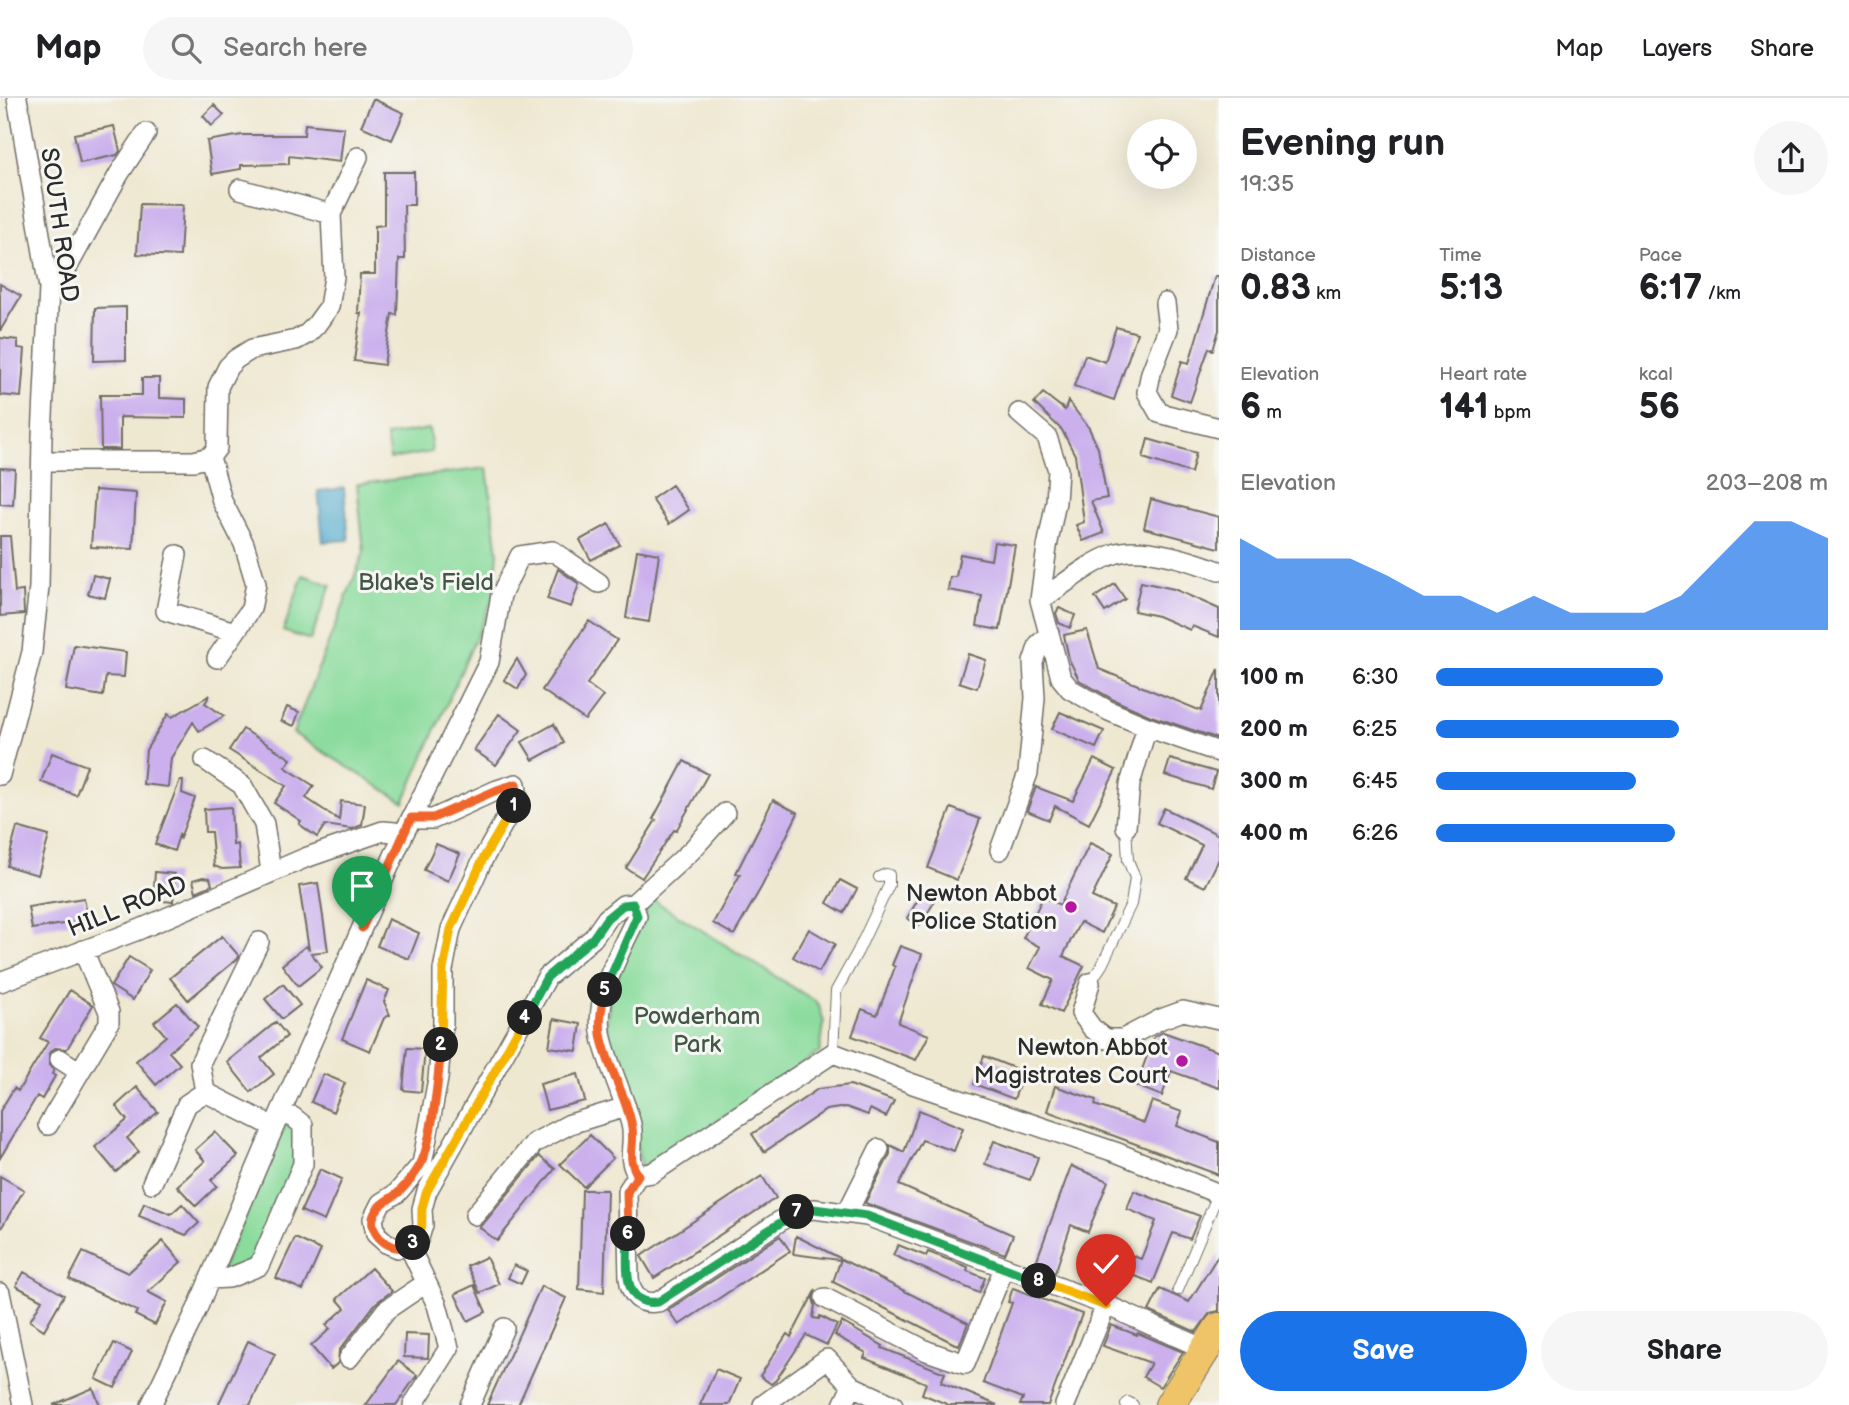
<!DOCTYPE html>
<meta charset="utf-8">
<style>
body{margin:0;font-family:"Balsamiq Sans",sans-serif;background:#f6f6f6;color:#202124;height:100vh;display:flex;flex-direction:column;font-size:26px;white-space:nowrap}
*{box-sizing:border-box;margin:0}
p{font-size:23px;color:#757577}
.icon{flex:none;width:38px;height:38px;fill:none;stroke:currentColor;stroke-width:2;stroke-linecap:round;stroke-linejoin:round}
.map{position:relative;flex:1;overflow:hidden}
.drawer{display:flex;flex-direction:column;background:#fff;width:630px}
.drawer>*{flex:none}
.tools{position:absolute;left:1127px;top:21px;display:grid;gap:14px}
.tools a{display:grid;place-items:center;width:70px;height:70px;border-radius:50%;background:#fff;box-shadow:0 7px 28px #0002;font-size:35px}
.pin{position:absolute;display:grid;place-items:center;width:60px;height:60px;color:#fff;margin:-72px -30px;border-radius:50% 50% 50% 0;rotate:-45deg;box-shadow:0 0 7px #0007}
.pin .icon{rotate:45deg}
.km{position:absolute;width:35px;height:35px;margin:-18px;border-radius:50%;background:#222;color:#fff;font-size:19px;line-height:35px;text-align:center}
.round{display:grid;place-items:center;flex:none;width:74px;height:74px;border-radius:37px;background:#f6f6f6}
.summary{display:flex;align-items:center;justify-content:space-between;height:119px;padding:0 21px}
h1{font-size:38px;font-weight:700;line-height:52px}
.figures{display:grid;grid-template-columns:repeat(3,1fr);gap:10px;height:119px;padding:7px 21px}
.figures div{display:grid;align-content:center}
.figures b{font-size:35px;font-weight:700}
.figures small{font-size:19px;font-weight:400}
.figures p{font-size:19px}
.chart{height:196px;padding:14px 21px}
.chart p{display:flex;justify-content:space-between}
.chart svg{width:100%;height:126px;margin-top:7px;fill:#1a73e8;opacity:.7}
.action{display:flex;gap:14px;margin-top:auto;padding:14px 21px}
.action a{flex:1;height:80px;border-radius:42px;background:#1a73e8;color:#fff;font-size:28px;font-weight:700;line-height:80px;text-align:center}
.action a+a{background:#f6f6f6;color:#202124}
ul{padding:0 21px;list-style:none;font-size:23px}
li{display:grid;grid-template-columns:112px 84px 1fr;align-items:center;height:52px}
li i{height:18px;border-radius:9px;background:#1a73e8}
header{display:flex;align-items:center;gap:42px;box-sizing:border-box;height:98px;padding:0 35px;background:#fff;border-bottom:2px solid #e0e0e0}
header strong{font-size:33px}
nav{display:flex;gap:38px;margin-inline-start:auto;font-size:24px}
.search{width:490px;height:63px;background:#f6f6f6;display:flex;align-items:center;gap:18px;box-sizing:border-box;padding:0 24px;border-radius:38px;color:#757577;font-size:26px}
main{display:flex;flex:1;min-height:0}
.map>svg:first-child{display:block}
</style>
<header>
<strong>Map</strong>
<div class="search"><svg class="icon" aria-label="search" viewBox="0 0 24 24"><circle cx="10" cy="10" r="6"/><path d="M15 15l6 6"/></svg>Search here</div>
<nav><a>Map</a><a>Layers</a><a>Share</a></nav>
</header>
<main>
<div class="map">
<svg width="1219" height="1307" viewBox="0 0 1219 1307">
<rect width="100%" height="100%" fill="#f6f6f2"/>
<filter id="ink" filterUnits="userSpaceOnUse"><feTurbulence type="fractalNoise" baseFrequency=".0143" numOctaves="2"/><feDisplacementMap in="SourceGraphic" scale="14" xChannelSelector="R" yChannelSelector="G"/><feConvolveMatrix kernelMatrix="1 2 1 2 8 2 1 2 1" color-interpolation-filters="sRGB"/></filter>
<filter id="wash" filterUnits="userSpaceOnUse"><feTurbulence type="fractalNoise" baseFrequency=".00686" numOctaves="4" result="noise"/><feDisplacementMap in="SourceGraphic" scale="28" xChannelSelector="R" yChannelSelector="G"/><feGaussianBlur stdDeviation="1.57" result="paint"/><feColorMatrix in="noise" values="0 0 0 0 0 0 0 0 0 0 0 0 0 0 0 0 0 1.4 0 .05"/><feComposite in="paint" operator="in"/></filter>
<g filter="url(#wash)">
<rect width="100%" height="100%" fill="#efe8d1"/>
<!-- green -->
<path fill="#8adb9c" stroke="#5a8364" stroke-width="2" d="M429,331L432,354L390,361L386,338Z
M487,370L498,455L494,498L404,704L293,635L364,454L357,386Z
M303,477L331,487L310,542L283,533Z
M652,801L818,905L824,925L820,954L651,1068L642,1069L606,928L611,894L640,821Z
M286,1025L296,1032L297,1065L255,1160L231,1174L221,1172Z"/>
<!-- water -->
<path fill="#4ea8cc" stroke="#3c6a7c" stroke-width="2" d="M344,390L349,442L323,444L318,393Z"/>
<g id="blocks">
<!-- building -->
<path fill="#cbb0ed" d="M373,1L404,15L392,42L361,28Z
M214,7L224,17L212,28L203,18Z
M305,26L344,30L340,64L289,58V66L241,67V71L212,76L207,43L242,37H304Z
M114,28L120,53L117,57L80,65L74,36Z
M384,74H414V107H404L405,161H399L397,217L392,216L384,267L354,263L361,215H358L360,176H375V128L384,127Z
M140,106L183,107L180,158L137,156Z
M1215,178H1219V232L1213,252L1209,250L1190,304L1171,297L1182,263L1189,265Z
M0,186L21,198L0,233Z
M126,209V262L94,263L95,210Z
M1116,229L1137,235L1114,302L1074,288L1085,257L1105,264Z
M0,240L18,242V250L25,251L21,299L0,297Z
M142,280H159V300L186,301V320L120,319V351H101L100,297H142Z
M1043,295L1065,312L1068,303L1089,330L1098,350L1107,400L1091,403L1104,435L1083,443L1076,427L1084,424L1075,357L1062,332L1034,305Z
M1148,341L1196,355L1191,375L1143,360Z
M0,370L15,371L13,407L0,406Z
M672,387L689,412L669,426L652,401Z
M95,392L136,395L133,451L91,449Z
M1151,401L1219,419V450L1144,430Z
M609,426L620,447L591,462L580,442Z
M0,438H10L15,494L23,493L24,516L0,518Z
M994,444L1015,447L1000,532L977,528L982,498L948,492L950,479H956L960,456L991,462Z
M637,452L659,456L649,524L626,520Z
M558,471L579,486L571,509L547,501Z
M93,477L110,481L105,500L88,496Z
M1141,484L1174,491L1219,511V539L1192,528L1190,532L1158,518L1134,513Z
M1115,486L1125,501L1105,514L1095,499Z
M1059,510L1075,517L1070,530L1059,525L1056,515Z
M589,523L617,542L587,586L603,598L585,622L542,592Z
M1087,532L1099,571L1201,613L1219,571V641L1151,618L1114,602L1079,582L1069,561L1064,537Z
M74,547L126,554L124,579L106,578L103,598L66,592Z
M968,556L986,562L977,590L959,584Z
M517,561L526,577L518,591L504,582Z
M210,597L205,605L224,618L199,633L193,624L171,660L168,689L143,686L146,652L168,616L172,619Z
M287,609L299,614L294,628L281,623Z
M1060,614L1104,633L1096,650L1052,631Z
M499,616L521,632L496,667L474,652Z
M554,626L564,645L533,662L522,644Z
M243,631L291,661L285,669L314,688L306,700L339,722L341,703L365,706L362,727L352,731L325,727L317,739L299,726L301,723L274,705L286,688L229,652Z
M52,655L87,668L76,697L41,684Z
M1094,661L1116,672L1089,726L1055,708L1049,722L1027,713L1036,689L1073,703Z
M1170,661L1216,674L1211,691L1165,677Z
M684,663L708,676L676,733L674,732L642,780L626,770L656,722L653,721Z
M180,682L183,683L182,695L195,700L180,740L179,737L174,753L155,746Z
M773,702L798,715L762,788L734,837L713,825L740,777L736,775Z
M231,709L233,747L238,746L240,770L222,771L214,768L211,734H205L204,711Z
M951,710L980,721L957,782L928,770Z
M1164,710L1219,737V761L1205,789L1186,780L1202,747L1157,725Z
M17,729L49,738L38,777L7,768Z
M1090,745L1113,756L1092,799L1114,809L1102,835L1080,824L1063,858L1084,868L1061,915L1042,906L1053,882L1029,870L1040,849L1023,840L1043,799L1060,807Z
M436,746L460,756L448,783L424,772Z
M155,774L175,776L173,804L153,802Z
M203,779L210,780L212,787L196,794L193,782Z
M840,782L857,791L844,815L827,805Z
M318,785L328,853L311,855L322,869L298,888L282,867L306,848L309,852L299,788Z
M922,795L935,803L919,828L907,820Z
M84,800L88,822L32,831L28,809Z
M388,821L419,835L409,861L377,848Z
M809,831L835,846L819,874L793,859Z
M222,838L239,858L237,861L188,902L170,880Z
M900,848L922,856L898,925L929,937L916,962L852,938L862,911L877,917L895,869L892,867Z
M129,859L150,872L133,902L111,888Z
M366,882L389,892L384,904L390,917L384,920L370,953L342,941Z
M283,886L300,907L282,921L265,901Z
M70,892L93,907L67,951L55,950L49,955V966L54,972L52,976L55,978L42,1001L37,998L0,1060V1013L14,990L18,993L48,944L40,940Z
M177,905L198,929L169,954L180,966L156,987L136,963L166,938L154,924Z
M554,921L581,926L577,953L549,949Z
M276,924L287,938L261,960L274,976L251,994L227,964Z
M1163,934L1219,954V990L1171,973L1162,998L1136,988L1154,939Z
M407,950L425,951L421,994L403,992Z
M984,958L1024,974L1014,1001L974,986Z
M323,976L345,985L333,1014L311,1004Z
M578,976L585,1003L547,1012L540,986Z
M850,987L894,1003L886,1019L870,1011L868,1017L846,1009L826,1012L764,1054L752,1036L818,991Z
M1055,988L1096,1002L1095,1007L1144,1025L1152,1003L1182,1014L1177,1028L1219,1044V1077L1047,1013Z
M137,989L158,1014L127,1040L139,1054L116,1074L95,1049L127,1022L116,1008Z
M919,1012L963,1030L954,1053L922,1042L899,1087L1013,1137L1005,1156L865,1105L890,1056V1047L904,1054Z
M215,1034L238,1058L211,1082L217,1088L196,1108L177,1088L205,1063L195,1052Z
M590,1037L613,1060L584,1089L560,1066Z
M994,1043L1038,1059L1030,1082L985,1066Z
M539,1058L555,1071L497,1143L479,1129L484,1125Z
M1071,1068L1108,1083L1088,1134L1071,1127L1055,1175L1035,1167Z
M320,1071L342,1081L324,1123L301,1113Z
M0,1078L24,1092L0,1132Z
M762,1078L776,1100L654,1180L641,1158Z
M582,1092H607L604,1194L579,1191Z
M1134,1093L1200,1118L1190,1141L1173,1135L1153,1185L1112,1169L1118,1152L1141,1161L1156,1123L1127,1111Z
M144,1105L171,1116L182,1106L199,1125L186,1137L139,1118Z
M780,1138L790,1153L679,1227L668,1212Z
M796,1138L840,1160L839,1162L793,1156Z
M295,1140L321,1152L303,1192L276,1180Z
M163,1143L181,1164L148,1194L167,1204L155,1227L135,1217L137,1213L69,1181L83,1154L128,1175Z
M898,1147L926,1158L928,1154L968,1169L967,1173L985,1180L979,1195L893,1157Z
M1219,1156V1213L1210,1215L1196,1234L1149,1213L1160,1191L1189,1204Z
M486,1159L499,1186L480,1195L467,1168Z
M841,1161L968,1225L959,1248L833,1184Z
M514,1167L527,1173L521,1186L508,1180Z
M371,1170L392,1193L376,1205L339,1253L338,1265L331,1271L311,1248L330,1231L326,1227L345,1210L337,1201Z
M1092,1170L1113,1176L1107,1194L1087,1187Z
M24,1174L64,1197L44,1232L30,1223L42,1202L16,1188Z
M474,1187L486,1214L468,1223L455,1196Z
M541,1188L566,1200L518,1307H487Z
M1013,1190L1082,1216L1048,1307H1020L1023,1300L983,1285L1012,1205L1008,1204Z
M816,1191L813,1200L815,1207L813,1220L819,1221L820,1218L837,1227L827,1247L806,1237L776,1282L771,1286L760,1278L787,1236L791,1239Z
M842,1224L883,1248L882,1250L945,1275L941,1284L997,1307H949L922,1296L926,1285L864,1260L866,1255L835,1237Z
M1111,1227L1137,1237L1138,1235L1183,1254L1160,1289L1143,1279L1151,1265L1103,1248Z
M405,1236L429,1237L428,1260L404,1259Z
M248,1243L275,1256L250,1307H218Z
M114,1245L132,1254L115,1290L96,1281Z
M398,1263L417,1277L396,1307H366Z
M716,1271L740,1281L729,1307H700Z
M93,1290L100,1307H53Z"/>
</g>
</g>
<g filter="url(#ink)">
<use href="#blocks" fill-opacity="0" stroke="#706d65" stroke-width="2"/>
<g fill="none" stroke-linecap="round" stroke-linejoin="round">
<!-- service casing -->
<g stroke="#706d65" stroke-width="12">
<path id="service" d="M1090,885L1102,867L1131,806L1135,780L1128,762L1126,729
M833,955L836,893L858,853L889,787V777L886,776L879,779
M1178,1192L1218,1096
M1126,1307L1128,1304L1133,1307"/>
</g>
<!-- minor casing -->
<g stroke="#706d65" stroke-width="22">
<path id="minor" d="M240,91L331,116
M49,190L67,170L119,76L146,35
M1165,205L1168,231L1151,275L1147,294L1159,315L1219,330
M1019,315L1047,339L1058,372L1056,404L1047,449L1040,502L1061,580L1070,591L1109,613L1147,629L1219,654
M210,359L222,403L244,446L256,486L251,511L217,560
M42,363H194L210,359L217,350V345L218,289L228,269L236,261L252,251L296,242L307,236L316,227L329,209L334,179L331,116L358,59
M177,457L166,513L235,534
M1040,502C1064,487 1087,466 1114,456C1141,446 1192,463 1219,473
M205,662L242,687L264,726L271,774
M0,677L32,554L39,489L42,339L49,190L17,0
M411,721H433L497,692L516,686L518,700L483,761L451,831L443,872V925L438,981L422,1066L397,1095L381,1105L373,1121L376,1136L386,1145L398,1150L409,1148L419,1140L423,1127L422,1111L427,1093L547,879L593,840L607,820L623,807L633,806
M1126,729L1130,686L1147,629
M1000,752L1028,675L1035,600L1033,564L1039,546L1048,538
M633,806L637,818C620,854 593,899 602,940C609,969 623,996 631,1026C636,1045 625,1060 638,1077
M633,806L692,752L725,715
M0,884L138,832L305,760L383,733L395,734L403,737
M1090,885L1081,915L1092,930L1106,941H1123L1161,921L1183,913L1219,921
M60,961L80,974
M205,994L200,965L259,844
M48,1027L109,925V914L83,852
M638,1077L627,1094L629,1180C631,1198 640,1207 658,1204L783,1121L798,1113L814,1111L867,1118L1106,1207L1205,1251
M638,1077L652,1075L833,955L913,986L1118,1055L1219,1096
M152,1085L187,1006L205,994L274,1029
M847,1115L879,1051
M475,1117L534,1045L570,1026L626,1009
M409,1148L437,1207L449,1250L413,1307
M209,1181L229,1180L259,1168L303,1066V1027L293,1019L280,1016
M0,1195L23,1307
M825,1200L927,1253L965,1266L1004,1170
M349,1260L386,1212L426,1185
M151,1307L197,1211L274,1029L403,737L489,564L501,497L520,458L553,453L599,485
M470,1307L504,1230
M763,1307L827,1261L852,1288L893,1307
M843,1307L852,1288
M1065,1307L1106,1207"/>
</g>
<!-- primary casing -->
<g stroke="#706d65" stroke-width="32">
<path id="primary" d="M1170,1307L1219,1230"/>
</g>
<!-- service -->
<use href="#service" stroke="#fff" stroke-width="10"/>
<!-- minor -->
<use href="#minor" stroke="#fff" stroke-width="19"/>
<!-- primary -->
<use href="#primary" stroke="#efc469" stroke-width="30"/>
</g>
</g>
<g fill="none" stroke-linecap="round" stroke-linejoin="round" filter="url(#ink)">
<!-- split-1 casing -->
<g stroke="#fff" stroke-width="14">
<path id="split-1" d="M362,830L411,720H433L497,692L516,686L518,699L514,708"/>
</g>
<!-- split-2 casing -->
<g stroke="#fff" stroke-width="14">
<path id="split-2" d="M441,947L443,872L451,831L483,761L514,708"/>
</g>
<!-- split-3 casing -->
<g stroke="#fff" stroke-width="14">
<path id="split-3" d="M413,1145C397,1158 369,1140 373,1120C377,1105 389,1103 399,1094C406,1087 414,1078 419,1069C432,1049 439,973 441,947"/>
</g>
<!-- split-4 casing -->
<g stroke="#fff" stroke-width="14">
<path id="split-4" d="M413,1145C425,1135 421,1125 422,1111C423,1105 425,1099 427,1093L525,920"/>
</g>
<!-- split-5 casing -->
<g stroke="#fff" stroke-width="14">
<path id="split-5" d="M525,920L547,879L593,840L607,820L623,807L633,806L637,818L605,892"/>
</g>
<!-- split-6 casing -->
<g stroke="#fff" stroke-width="14">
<path id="split-6" d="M605,892C602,907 599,920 601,936C606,968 627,997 632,1030C635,1048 626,1060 638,1077L627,1094L628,1136"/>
</g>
<!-- split-7 casing -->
<g stroke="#fff" stroke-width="14">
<path id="split-7" d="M628,1136C628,1162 619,1209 658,1204L797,1114"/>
</g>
<!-- split-8 casing -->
<g stroke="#fff" stroke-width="14">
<path id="split-8" d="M797,1114L814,1111L867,1118L1039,1183"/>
</g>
<!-- split-9 casing -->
<g stroke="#fff" stroke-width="14">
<path id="split-9" d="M1039,1183L1106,1208"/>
</g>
<!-- split-1 -->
<use href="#split-1" stroke="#f0652b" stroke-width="9"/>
<!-- split-2 -->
<use href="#split-2" stroke="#f5b400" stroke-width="9"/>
<!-- split-3 -->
<use href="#split-3" stroke="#f0652b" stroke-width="9"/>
<!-- split-4 -->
<use href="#split-4" stroke="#f5b400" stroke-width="9"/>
<!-- split-5 -->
<use href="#split-5" stroke="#22a559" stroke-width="9"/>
<!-- split-6 -->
<use href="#split-6" stroke="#f0652b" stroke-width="9"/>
<!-- split-7 -->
<use href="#split-7" stroke="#22a559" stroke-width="9"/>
<!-- split-8 -->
<use href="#split-8" stroke="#22a559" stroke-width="9"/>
<!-- split-9 -->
<use href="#split-9" stroke="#f5b400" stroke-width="9"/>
</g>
<!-- markers -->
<g fill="#b5179e" stroke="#f6f6f2" stroke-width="2.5">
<circle cx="1071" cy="809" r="7"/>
<circle cx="1182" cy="963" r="7"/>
</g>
<g text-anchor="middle" stroke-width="6" stroke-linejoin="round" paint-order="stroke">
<!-- street labels -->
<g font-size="24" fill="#2b2b2b" stroke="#f6f6f2">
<text transform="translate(60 127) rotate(82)" y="8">SOUTH ROAD</text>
<text transform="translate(127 808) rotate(-22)" y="8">HILL ROAD</text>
</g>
<!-- park labels -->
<g font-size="24" fill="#435747" stroke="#f6f6f2">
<text x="426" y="492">Blake's Field</text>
<text x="697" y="926">Powderham<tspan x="697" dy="28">Park</tspan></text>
</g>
<!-- poi labels -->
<g font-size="24" fill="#2b2b2b" stroke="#f6f6f2" text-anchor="end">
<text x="1057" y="803">Newton Abbot<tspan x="1057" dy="28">Police Station</tspan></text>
<text x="1168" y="957">Newton Abbot<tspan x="1168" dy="28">Magistrates Court</tspan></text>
</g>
</g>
</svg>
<div class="tools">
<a><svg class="icon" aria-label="locate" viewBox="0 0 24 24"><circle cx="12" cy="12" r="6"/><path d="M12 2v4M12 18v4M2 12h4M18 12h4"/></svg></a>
</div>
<div class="pin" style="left:362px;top:830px;background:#1e9e55"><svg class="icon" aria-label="arrive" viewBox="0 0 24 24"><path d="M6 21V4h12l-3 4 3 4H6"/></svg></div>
<div class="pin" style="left:1106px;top:1208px;background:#d93025"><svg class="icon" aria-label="check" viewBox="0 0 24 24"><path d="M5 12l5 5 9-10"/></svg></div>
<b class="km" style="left:514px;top:708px">1</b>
<b class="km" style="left:441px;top:947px">2</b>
<b class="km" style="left:413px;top:1145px">3</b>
<b class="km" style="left:525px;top:920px">4</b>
<b class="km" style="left:605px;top:892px">5</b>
<b class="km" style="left:628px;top:1136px">6</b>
<b class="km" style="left:797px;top:1114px">7</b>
<b class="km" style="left:1039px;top:1183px">8</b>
</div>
<section class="drawer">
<div class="summary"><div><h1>Evening run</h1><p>19:35</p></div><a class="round"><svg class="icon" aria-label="share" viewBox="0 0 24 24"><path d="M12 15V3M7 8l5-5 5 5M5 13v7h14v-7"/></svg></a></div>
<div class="figures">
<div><p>Distance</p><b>0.83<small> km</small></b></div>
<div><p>Time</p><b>5:13</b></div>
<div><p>Pace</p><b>6:17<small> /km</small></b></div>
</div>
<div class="figures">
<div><p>Elevation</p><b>6<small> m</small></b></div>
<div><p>Heart rate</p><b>141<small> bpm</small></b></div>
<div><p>kcal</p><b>56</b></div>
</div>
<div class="chart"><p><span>Elevation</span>203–208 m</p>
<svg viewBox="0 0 160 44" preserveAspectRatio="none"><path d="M0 44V12L10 19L20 19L30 19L40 25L50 32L60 32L70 38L80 32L90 38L100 38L110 38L120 32L130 19L140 6L150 6L160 12V44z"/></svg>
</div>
<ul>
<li><b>100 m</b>6:30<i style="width:58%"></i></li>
<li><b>200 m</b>6:25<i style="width:62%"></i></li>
<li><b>300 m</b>6:45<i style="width:51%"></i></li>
<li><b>400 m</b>6:26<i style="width:61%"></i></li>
</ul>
<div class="action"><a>Save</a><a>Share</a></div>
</section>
</main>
